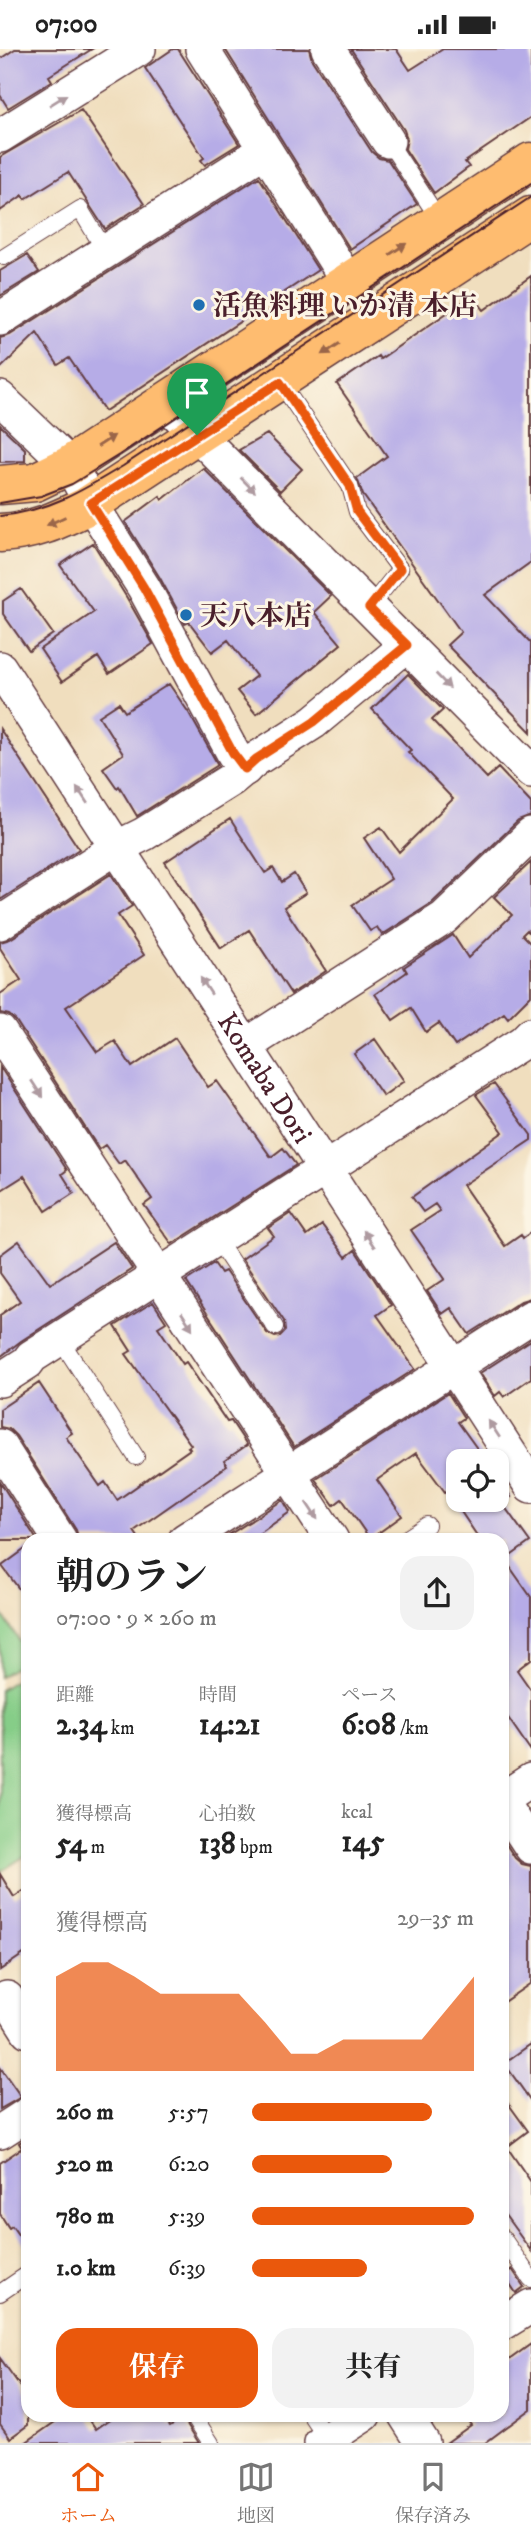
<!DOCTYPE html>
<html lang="ja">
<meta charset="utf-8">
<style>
body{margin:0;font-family:"IM FELL DW Pica","Noto Serif JP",serif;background:#f2f2f2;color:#222;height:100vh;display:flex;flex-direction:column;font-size:26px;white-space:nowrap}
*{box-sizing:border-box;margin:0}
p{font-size:23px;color:#767676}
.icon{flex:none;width:38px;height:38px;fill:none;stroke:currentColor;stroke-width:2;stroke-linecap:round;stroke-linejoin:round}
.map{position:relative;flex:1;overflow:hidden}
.sheet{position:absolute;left:21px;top:1484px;width:488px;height:889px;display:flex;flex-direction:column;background:#fff;border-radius:21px;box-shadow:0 2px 5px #0004}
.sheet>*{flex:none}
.buttons{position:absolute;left:446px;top:1400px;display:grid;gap:14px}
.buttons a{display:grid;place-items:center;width:63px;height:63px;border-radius:14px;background:#fff;box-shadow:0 2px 5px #0004;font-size:35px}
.pin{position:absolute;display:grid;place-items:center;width:60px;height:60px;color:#fff;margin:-72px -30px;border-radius:50% 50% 50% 0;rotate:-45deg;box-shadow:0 0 7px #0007}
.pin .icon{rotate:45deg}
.round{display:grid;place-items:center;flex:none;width:74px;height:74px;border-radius:21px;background:#f2f2f2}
.overview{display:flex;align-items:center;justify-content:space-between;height:119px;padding:0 35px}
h1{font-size:38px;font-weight:700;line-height:52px}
.stats{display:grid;grid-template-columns:repeat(3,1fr);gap:10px;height:119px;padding:7px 35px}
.stats div{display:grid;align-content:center}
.stats b{font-size:30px;font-weight:700}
.stats small{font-size:19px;font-weight:400}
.stats p{font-size:19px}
.chart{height:196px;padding:14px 35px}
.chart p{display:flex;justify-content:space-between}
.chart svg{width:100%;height:126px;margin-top:7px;fill:#ea580c;opacity:.7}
.action{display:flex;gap:14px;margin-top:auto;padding:14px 35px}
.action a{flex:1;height:80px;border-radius:21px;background:#ea580c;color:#fff;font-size:28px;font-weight:700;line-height:80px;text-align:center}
.action a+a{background:#f2f2f2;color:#222}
ul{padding:0 35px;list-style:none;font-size:23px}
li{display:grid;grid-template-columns:112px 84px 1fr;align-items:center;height:52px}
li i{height:18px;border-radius:9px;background:#ea580c}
.status{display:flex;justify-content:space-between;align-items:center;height:49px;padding:0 35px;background:#fff;direction:ltr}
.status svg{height:19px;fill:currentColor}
.tabs{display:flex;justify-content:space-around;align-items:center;height:98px;border-top:2px solid #e0e0e0;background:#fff;font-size:19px;color:#767676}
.tabs a{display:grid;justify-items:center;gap:4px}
.tabs .active{color:#ea580c}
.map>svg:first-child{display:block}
</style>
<div class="status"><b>07:00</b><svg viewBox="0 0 49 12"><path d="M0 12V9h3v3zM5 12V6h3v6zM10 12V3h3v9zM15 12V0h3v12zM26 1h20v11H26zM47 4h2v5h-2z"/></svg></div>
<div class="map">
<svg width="531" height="2394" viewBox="0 0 531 2394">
<rect width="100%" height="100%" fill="#fcf5e5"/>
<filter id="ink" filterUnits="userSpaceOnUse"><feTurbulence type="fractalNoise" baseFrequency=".0143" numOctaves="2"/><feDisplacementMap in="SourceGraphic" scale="14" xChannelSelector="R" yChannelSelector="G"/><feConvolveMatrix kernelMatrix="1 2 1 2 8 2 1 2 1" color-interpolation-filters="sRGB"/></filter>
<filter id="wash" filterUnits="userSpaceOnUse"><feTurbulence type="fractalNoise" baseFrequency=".00686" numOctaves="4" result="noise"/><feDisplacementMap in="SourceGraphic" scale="28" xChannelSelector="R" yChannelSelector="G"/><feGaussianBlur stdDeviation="1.57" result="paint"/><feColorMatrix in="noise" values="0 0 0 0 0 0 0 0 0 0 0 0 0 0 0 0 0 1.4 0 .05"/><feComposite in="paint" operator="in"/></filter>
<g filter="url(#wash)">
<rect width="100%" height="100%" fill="#f0debe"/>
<!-- green -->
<path fill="#86cd88" stroke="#68765a" stroke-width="2" d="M0,1562L28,1605V1610L0,1628Z
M28,1623V1805L0,1823V1641Z"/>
<g id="blocks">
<!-- building -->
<path fill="#b6ace7" d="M15,0H92L49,27L52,32L8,59L0,46V10Z
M173,0H178L239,95L205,116L201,111L204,109L145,19Z
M225,0H309L312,11L372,103L379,109L388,111L417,155L350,200Z
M351,0H396L410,21L443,0H531V68L465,113L469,118L434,144L405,100L407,90L404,81Z
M81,61L144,155L105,180L68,123L25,150L23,146L0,162V108Z
M259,128L318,221L105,362L69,309L58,316L37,284L0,320V289L10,286Z
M27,206L39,223L0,247V222Z
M531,227V513L485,546L531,594V683L447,596L461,583L363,446L357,429L387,407L337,335L378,307L380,310L473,246L484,261Z
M0,376L25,400V412L0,413Z
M267,385L302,420L280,442L239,401Z
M203,419L331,547L314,563L341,595L256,665L237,642L256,627L228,591L212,603L189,573L185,575L160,529L125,473L160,447L162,451Z
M93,494L127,549L153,595L109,625L98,608L62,633L40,600L94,563L60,516Z
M21,540L53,585L29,602L3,565V552Z
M408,625L443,661L432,671L487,729L498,719L531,754V767L518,772L432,854L382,886L377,878L370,882L352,856L391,830L364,789L381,778L399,803L453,750L408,703L411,701L372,660Z
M169,635L189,664L218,716L137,767L119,737L117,739L103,719L123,705L99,667L119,654L125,663Z
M0,680L79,800L0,851Z
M230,770L265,824L273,819L282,833L294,825L306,844L284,858L326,922L291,945L249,881L221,899L165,813Z
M531,813V886L527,881L522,886L531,895V946L508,969L504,964L455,997L439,974L426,983L411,959L393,971L375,945L407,923L404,918L453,886L468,909L512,866L494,848Z
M111,825L132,857L118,866L144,906L66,958L97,1003L115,992L132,1018L175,989L208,1038L217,1032L271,1108L283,1099L296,1116L172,1195L144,1156L152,1150L125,1111L119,1115L105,1096L99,1100L16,972L9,966L0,964V945L21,931L0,899V893L10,890Z
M375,990L404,1032L383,1047L354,1005Z
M0,1018L67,1121L62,1125L74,1144L46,1162L24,1127L0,1142Z
M494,1035L531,1086V1091L463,1136L505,1197L521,1186L523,1189L531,1183V1249L521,1252L469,1285L451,1259L442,1265L427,1242L445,1230L411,1181L440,1162L435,1155L423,1163L412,1148L503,1083L476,1046Z
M291,1164L307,1187L322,1176L346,1208L355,1201L391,1256L377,1266L415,1320L294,1398L186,1232L214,1214L221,1224L225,1222L267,1284L275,1288L280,1287L285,1282L284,1272L242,1210L274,1187L268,1179Z
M19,1192L50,1235L114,1193L132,1220L21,1292L0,1308V1266L20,1252L0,1224V1206Z
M153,1253L166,1273L158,1278L183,1315L186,1313L227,1373L231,1372L247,1396L224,1412L227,1417L134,1482L140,1491H79L76,1481L16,1387L9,1380L0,1378V1360L39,1334L72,1384L66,1388L100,1437L105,1433L117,1451L190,1400L188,1398L191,1396L126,1305L131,1302L115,1277Z
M531,1291V1329L504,1348L500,1343L495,1347L480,1324Z
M448,1344L464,1369L458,1373L486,1412H458V1451H497V1429L511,1448L502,1454L530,1493L505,1511L531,1548V1610L517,1621L531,1641V1702L502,1660V1491H480L447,1442L445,1443L416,1404L377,1431L402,1467L370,1490L342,1450L334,1456L315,1430Z
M0,1433L37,1491H0Z
M283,1451L290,1463L250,1491H221Z
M28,1498V1552L2,1517Z
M502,1789L515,1809L522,1815L531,1817V1934L502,1954Z
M0,1825L14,1848L28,1839V1902L0,1921Z
M531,1995V2052L504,2014Z
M0,2018L21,2048L0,2060Z
M502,2046L528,2082L507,2098L531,2133V2202L502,2162Z
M28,2088V2200L12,2177L9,2179L0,2165V2114L22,2099L19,2094Z
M512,2220L524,2238L516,2244L504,2226Z
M531,2295V2360L485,2394H446L471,2376L463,2366H502V2316Z
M0,2309L28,2348V2376L10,2389L0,2375Z
M65,2366H86L96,2380L116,2366H162L170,2377L183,2369L199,2394H25Z"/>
</g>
</g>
<g filter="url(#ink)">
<use href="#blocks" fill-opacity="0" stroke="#633c41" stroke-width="2"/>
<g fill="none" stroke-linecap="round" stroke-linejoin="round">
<!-- service casing -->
<g stroke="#633c41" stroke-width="18">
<path id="service" d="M388,92L431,158
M4,208L80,160L106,203
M280,333L350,437L357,463L400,520L369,559
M215,1188L275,1278
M60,1290L136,1408
M404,1491L427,1476
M502,2188L531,2230
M0,2244L28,2225
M193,2366L211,2394
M311,2366L327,2390"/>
</g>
<!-- minor casing -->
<g stroke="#633c41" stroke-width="36">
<g id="minor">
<path d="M202,0L340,220L350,231"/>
<path d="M328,0L388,92"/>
<path d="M0,87L139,0"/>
<path d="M0,270L265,101"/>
<path d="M0,349L70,416L91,455L144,539L233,704L245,720"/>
<path d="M165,353L531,722"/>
<path id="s1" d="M0,619L531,1437"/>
<path d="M0,874L116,799L144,785L232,730L256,710L314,673L407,596"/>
<path d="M0,983L332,1491"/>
<path d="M245,997L444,869L531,786"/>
<path d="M0,1331L28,1313L31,1308L523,993L531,985"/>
<path d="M0,1397L60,1491"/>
<path d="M185,1491L531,1268"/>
<path d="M502,1750L531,1731"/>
<path d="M502,1754L531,1798"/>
<path d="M7,1949L28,1982"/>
<path d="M0,2083L28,2065"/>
<path d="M502,2275L531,2257"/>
<path d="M405,2366L423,2394"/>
<path d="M321,2394L364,2366"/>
</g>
</g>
<!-- primary casing -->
<g stroke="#633c41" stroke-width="41">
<path id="primary" d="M0,436L35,433L70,416L531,113
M0,484C35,482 56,472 87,457L531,167"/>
</g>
<!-- service -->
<use href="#service" stroke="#fff" stroke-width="16"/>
<!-- minor -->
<use href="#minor" stroke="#fff" stroke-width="33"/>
<!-- primary -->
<use href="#primary" stroke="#febc70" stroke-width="38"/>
<!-- tram -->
<path stroke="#4a1f2b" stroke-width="2" d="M0,454L41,447L72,435L119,406L531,134
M0,467C49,462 82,442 123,417L531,148"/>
</g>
<!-- one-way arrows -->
<defs><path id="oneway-solid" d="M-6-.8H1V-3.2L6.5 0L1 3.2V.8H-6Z" transform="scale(1.75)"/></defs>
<g fill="#ae9aa0">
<use href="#oneway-solid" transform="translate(58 51) rotate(-32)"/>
<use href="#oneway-solid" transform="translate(248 436) rotate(45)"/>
<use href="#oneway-solid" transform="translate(443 632) rotate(46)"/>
<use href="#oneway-solid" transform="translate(82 746) rotate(-123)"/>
<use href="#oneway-solid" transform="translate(206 937) rotate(-123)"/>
<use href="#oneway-solid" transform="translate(37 1040) rotate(57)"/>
<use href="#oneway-solid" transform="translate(369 1190) rotate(-123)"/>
<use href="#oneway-solid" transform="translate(187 1272) rotate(57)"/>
<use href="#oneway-solid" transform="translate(494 1380) rotate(-123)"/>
<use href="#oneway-solid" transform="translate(312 1462) rotate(56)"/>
</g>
<g fill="#9b664a">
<use href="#oneway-solid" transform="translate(398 200) rotate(-33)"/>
<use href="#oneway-solid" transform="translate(331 300) rotate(147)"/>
<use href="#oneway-solid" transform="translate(106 392) rotate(-33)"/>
<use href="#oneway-solid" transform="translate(56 472) rotate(155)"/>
</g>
</g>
<g fill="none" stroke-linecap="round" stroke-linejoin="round" filter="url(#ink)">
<!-- route casing -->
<g stroke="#fff" stroke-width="14">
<path id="route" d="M280,333L350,437L357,463L400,520L369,559L407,596L314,673L256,710L245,720L233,704L144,539L91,454Z"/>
</g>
<!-- route -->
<use href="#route" stroke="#ea580c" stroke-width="9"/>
</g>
<!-- markers -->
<g fill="#1f6fb2" stroke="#fcf5e5" stroke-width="2.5">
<circle cx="199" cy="256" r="7"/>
<circle cx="186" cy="566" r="7"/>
</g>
<g text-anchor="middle" stroke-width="6" stroke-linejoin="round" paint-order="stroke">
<!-- poi labels -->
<g font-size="28" font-weight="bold" fill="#4a1f2b" stroke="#fcf5e5" text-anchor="start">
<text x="213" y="266">活魚料理 いか清 本店</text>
<text x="200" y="576">天八本店</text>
</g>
<!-- street labels -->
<g font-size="28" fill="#4a1f2b" stroke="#fcf5e5">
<text dy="10" stroke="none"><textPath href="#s1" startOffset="488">Komaba Dori</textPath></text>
</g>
</g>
</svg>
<div class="buttons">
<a><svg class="icon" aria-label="locate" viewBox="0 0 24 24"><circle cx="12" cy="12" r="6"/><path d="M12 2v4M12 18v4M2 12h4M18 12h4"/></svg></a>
</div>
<div class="pin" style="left:197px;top:386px;background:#1e9e55"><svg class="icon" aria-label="arrive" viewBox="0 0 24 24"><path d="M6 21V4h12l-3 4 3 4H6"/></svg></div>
<section class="sheet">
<div class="overview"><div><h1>朝のラン</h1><p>07:00 · 9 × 260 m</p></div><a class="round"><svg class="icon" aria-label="share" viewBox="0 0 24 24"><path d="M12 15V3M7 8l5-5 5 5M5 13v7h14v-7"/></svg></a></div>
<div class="stats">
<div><p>距離</p><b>2.34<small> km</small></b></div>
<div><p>時間</p><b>14:21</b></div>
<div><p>ペース</p><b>6:08<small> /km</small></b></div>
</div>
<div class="stats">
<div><p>獲得標高</p><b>54<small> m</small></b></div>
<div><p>心拍数</p><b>138<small> bpm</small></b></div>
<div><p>kcal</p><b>145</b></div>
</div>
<div class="chart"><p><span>獲得標高</span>29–35 m</p>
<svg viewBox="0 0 160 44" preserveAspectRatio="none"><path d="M0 44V11L10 6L20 6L30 11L40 17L50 17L60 17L70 17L80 27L90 38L100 38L110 33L120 33L130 33L140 33L150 22L160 11V44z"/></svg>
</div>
<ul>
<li><b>260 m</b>5:57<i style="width:81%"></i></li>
<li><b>520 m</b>6:20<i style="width:63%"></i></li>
<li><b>780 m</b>5:39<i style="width:100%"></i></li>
<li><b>1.0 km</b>6:39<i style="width:52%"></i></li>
</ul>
<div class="action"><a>保存</a><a>共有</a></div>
</section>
</div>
<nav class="tabs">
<a class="active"><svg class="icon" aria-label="home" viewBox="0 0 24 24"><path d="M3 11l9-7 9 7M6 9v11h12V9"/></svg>ホーム</a>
<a><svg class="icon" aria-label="map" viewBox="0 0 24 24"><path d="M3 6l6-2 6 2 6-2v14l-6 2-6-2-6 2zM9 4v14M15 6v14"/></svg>地図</a>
<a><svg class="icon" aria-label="saved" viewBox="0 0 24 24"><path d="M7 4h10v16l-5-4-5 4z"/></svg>保存済み</a>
</nav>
